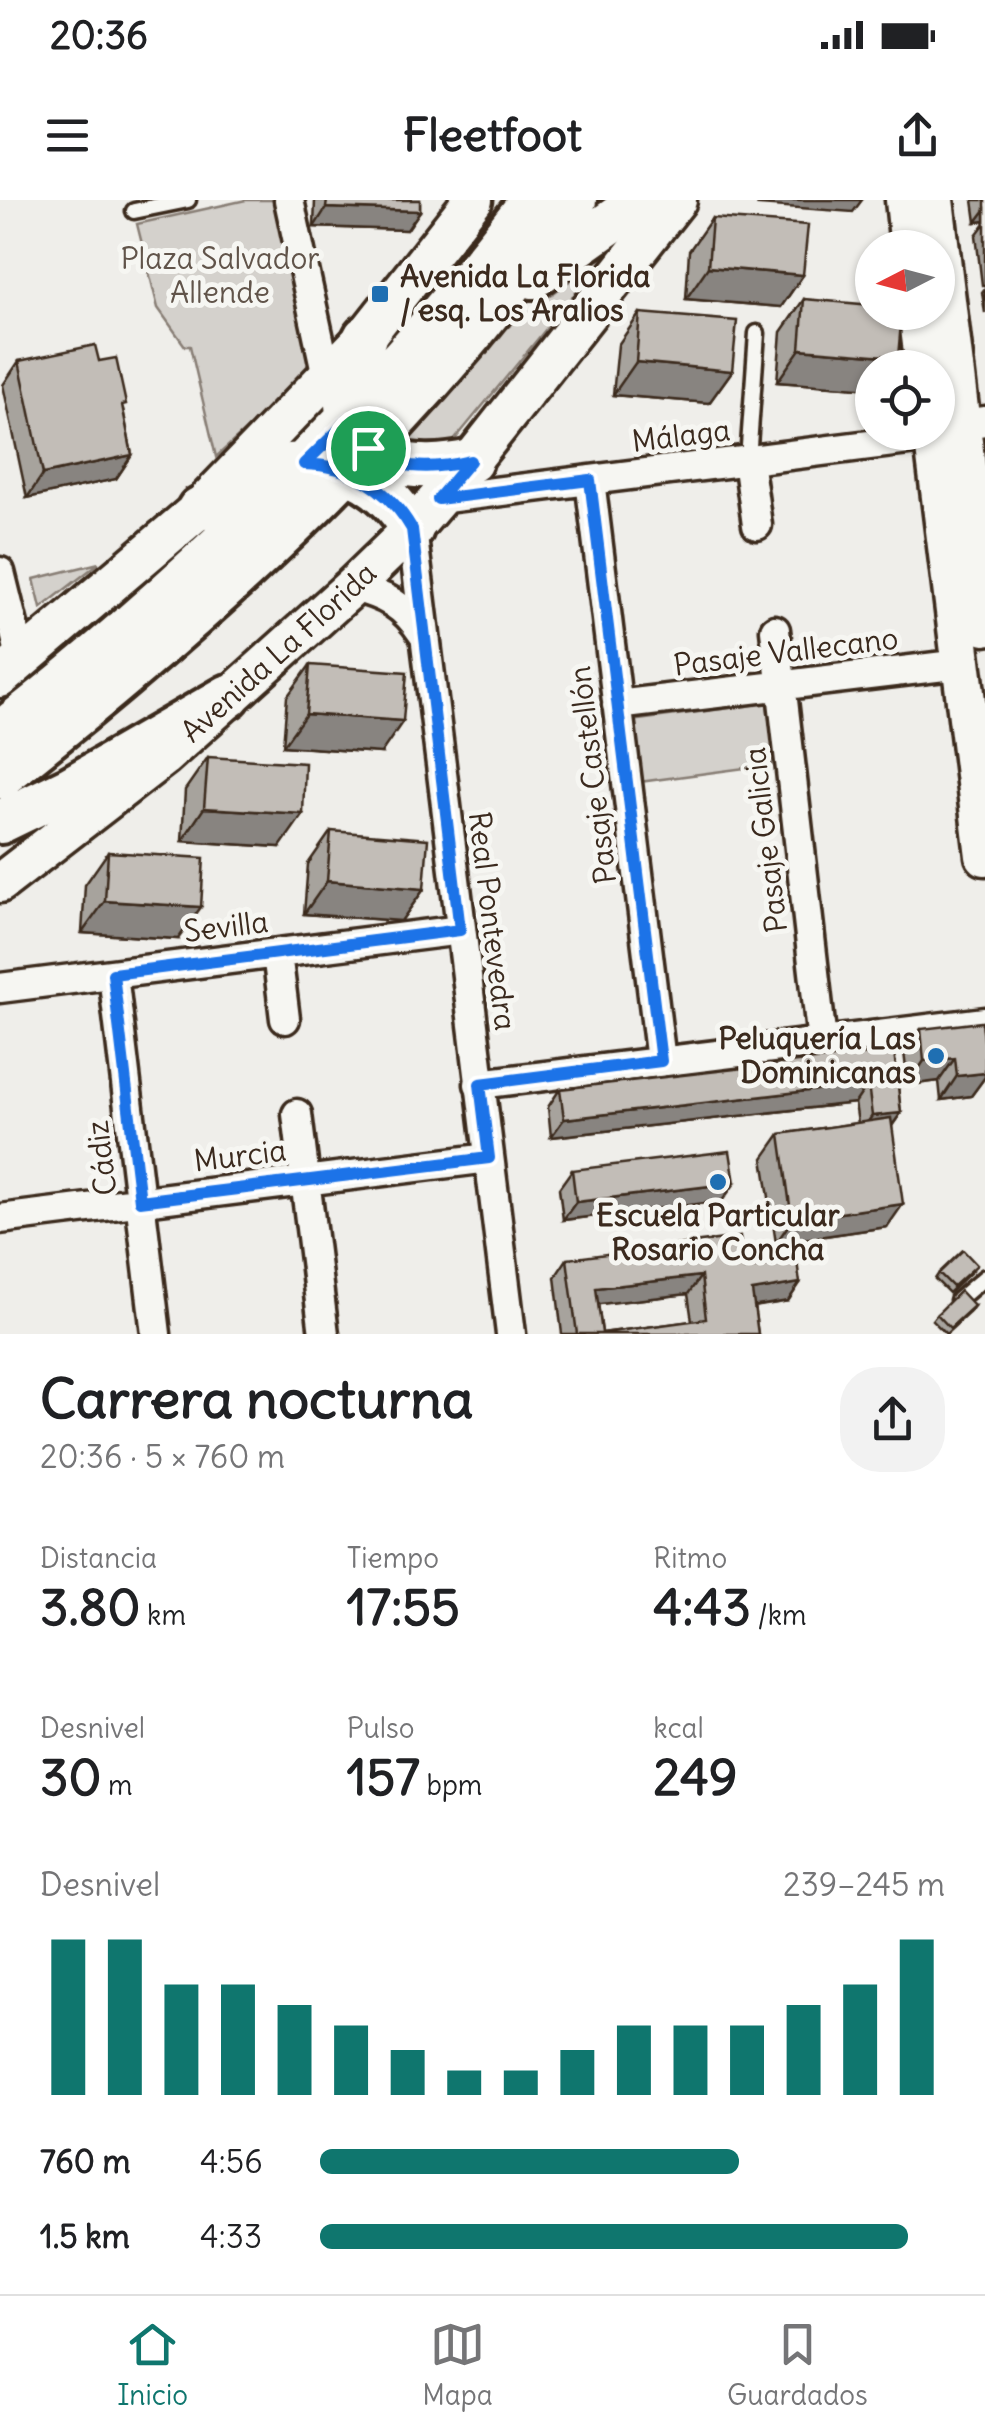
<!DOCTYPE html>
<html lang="es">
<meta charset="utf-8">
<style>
body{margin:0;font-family:Delius,sans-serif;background:#f2f2f2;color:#202124;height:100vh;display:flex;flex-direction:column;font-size:38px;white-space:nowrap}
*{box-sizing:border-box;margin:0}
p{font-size:32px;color:#757577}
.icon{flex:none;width:55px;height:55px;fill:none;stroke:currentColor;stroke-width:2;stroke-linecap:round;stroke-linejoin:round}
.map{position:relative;height:1134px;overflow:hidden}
.side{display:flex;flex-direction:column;background:#fff;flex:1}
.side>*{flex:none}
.needle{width:65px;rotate:264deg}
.tools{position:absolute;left:855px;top:30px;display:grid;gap:20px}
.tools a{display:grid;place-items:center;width:100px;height:100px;border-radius:50%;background:#fff;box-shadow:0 2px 8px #0004;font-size:50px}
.pin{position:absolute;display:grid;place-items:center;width:85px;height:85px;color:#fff;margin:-42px;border:5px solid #fff;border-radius:50%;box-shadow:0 2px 10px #0007}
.round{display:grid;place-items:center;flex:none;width:105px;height:105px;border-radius:40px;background:#f2f2f2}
.head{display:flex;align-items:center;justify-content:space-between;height:170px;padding:0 40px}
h1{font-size:55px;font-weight:700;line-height:75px}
.metrics{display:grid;grid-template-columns:repeat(3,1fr);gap:15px;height:170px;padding:10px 40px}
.metrics div{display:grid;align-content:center}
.metrics b{font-size:50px;font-weight:700}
.metrics small{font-size:28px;font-weight:400}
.metrics p{font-size:28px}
.chart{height:280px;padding:20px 40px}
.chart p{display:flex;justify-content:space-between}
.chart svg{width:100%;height:180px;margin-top:10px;stroke:#0f766e;stroke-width:6}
ul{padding:0 40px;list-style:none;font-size:32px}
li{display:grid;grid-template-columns:160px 120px 1fr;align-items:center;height:75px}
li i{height:25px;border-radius:12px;background:#0f766e}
.status{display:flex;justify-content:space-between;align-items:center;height:70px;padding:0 50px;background:#fff;direction:ltr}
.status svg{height:28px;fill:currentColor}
header{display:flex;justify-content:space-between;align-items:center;height:130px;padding:0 40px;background:#fff;font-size:45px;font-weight:700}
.tab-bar{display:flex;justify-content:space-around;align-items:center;height:140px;border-top:2px solid #e0e0e0;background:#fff;font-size:28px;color:#757577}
.tab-bar a{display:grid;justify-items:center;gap:5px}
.tab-bar .on{color:#0f766e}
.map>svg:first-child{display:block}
</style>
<div class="status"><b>20:36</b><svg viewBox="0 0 49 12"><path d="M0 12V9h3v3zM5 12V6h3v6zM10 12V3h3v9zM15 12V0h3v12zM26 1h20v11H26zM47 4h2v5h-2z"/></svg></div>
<header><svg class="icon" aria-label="menu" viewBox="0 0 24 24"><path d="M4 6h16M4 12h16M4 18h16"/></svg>Fleetfoot<svg class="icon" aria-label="share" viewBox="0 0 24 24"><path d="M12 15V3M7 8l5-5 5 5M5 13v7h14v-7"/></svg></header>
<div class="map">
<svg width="985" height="1134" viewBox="0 0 985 1134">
<rect width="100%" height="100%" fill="#efeeea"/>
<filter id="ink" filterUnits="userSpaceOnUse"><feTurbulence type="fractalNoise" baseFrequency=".01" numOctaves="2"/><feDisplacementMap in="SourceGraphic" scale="20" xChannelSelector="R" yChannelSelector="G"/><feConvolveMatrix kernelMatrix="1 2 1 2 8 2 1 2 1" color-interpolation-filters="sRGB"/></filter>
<g filter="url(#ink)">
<!-- green -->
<path fill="#d4d1cc" stroke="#887e75" stroke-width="2.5" d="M246,0H273L312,170L216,257L190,146H185L158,108L137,24Z
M611,50L452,243L407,254L391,245L484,145Z
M99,363L41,408L34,379Z
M767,503L775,564L639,582L631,521Z"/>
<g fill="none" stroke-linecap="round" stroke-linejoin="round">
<!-- lane casing -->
<g stroke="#3b2a1e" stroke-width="21">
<path id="lane" d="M134,11L188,0
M748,260L757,133
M958,1100L985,1077"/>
</g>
<!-- street casing -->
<g stroke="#3b2a1e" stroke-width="35">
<path id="street" d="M289,0L325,167L324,180
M748,260L757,325
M590,280L661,861
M438,299L933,237L961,224L985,221
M412,329L511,1134
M0,372L22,461
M352,387C385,395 404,405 423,434
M775,430L822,842
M617,505L961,464
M277,753L285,819
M113,774L156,1134
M0,788L461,730
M479,884L985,822
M297,914L324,1134
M0,1019L489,958"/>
</g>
<!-- secondary casing -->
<g stroke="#3b2a1e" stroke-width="45">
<g id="secondary">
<path d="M905,0L910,48"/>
<path d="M934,0L985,426"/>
<path d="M918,112L925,168"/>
<path d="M933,232L985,656"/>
<path d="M0,478L199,309L365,137L473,0"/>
<path id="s1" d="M0,683L163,557L352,387L412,329L471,261L677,0"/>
</g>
</g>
<!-- primary casing -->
<g stroke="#3b2a1e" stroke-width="50">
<path id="primary" d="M533,77L642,0
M365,137C357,156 346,177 346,197C344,269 419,273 471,261
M199,309C223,296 248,278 274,269C328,251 385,281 412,329
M0,533C200,376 379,202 532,0
M0,577C167,446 326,305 464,143C503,97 539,48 575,0
M0,622L70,588L229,496"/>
</g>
<!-- lane -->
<use href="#lane" stroke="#f6f6f2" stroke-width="14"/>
<!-- street -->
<use href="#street" stroke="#f6f6f2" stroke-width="28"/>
<!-- secondary -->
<use href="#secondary" stroke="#f6f6f2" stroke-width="38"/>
<!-- primary -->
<use href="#primary" stroke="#f6f6f2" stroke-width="42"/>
</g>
<!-- wall -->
<path fill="#a7a39d" stroke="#3b2a1e" stroke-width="2.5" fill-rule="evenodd" d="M315,0H420V11L407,30L314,27Z
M973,0H985V21L976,22Z
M712,18L803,75L781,107L686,99L689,51Z
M985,23V85H982L976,35Z
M985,88V113L982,92Z
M804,99L872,168V189L777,182L781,132Z
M640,113L732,171L709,203L613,195L618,145Z
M19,161H99L123,209L132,255L116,279L27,298L3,185Z
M310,465L381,553L283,546L287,497Z
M208,557L280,647L182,641L185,590Z
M331,631L424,689L401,721L304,714L308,664Z
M108,652L178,739L82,733L85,685Z
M921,829L985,849V877L971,896L941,900L939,881L908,885L904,852Z
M894,851L901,913L892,926L887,1027L776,1043L763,958L780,934L858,923L855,903L551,937L548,907L560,889Z
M572,970L722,1001L563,1020L559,988Z
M567,1059L744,1069L800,1083L788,1101L754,1107L758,1134H562L555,1077ZM688,1094L692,1121L602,1133L598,1104Z
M972,1071L949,1093L935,1079L939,1073Z
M974,1106L970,1112L946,1134L932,1120L937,1114Z"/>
<!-- shaded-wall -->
<path fill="#888480" stroke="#3b2a1e" stroke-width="2.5" d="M761,0H862L853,12L758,5Z
M326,8L420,11L407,30L314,27Z
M985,10V21L976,22Z
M708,67L803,75L781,107L686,99Z
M800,149L898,157L891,168H872V189L777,182Z
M636,162L732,171L709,203L613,195Z
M132,255L116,279L27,298L43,274Z
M306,514L403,521L381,553L283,546Z
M204,608L303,614L280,647L182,641Z
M327,681L424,689L401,721L304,714Z
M105,701L201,707L178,739L82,733Z
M955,858L939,881L908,885L924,861Z
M985,873V877L971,896L941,900L957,876Z
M868,884L855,903L551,937L564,919Z
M901,913L888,931L859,934L872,916Z
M735,983L722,1001L563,1020L576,1002Z
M903,1004L887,1027L776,1043L792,1020Z
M701,1076L688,1094L583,1106L596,1088Z
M800,1083L788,1101L739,1109L752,1091Z"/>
<!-- building -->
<path fill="#c2bdb7" stroke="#3b2a1e" stroke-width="2.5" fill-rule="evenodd" d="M327,0H420V11L326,8Z
M712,18L808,25L803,75L708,67Z
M804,99L872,105V112H902L898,157L800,149Z
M640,113L737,121L732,171L636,162Z
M95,145L99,161L116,158L126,204L122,205L132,255L43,274L19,161Z
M310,465L407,472L403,521L306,514Z
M208,557L305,563L303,614L204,608Z
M331,631L428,639L424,689L327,681Z
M108,652L204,658L201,707L105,701Z
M982,822L985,849V873L957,876L955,858L924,861L921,829Z
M894,851L901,913L872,916L868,884L564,919L560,889Z
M891,918L903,1004L792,1020L780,934Z
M730,951L735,983L576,1002L572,970Z
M740,1037L744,1069L797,1061L800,1083L752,1091L758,1134H577L567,1059ZM701,1076L706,1119L602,1133L596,1088Z
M963,1050L977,1065L953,1087L939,1073Z
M960,1091L974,1106L950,1128L937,1114Z"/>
</g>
<g fill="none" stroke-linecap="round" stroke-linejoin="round" filter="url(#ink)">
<!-- route casing -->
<g stroke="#fff" stroke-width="20">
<path id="route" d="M349,220C372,272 423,272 470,261L438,299L590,280L661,861L480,884L489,958L140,1001L113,774L460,730L412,329C389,289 351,265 304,264Z"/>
</g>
<!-- route -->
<use href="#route" stroke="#1a73e8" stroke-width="12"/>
</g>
<!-- markers -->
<g fill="#1f6fb2" stroke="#f6f6f2" stroke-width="4">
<rect x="370" y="84" width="20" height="20" rx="5"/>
<circle cx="936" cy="856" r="10"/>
<circle cx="718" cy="982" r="10"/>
</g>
<g text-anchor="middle" stroke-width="10" stroke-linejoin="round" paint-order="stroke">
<!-- park labels -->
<g font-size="30" fill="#61544a" stroke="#f6f6f2">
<text x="220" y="69">Plaza Salvador<tspan x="220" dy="34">Allende</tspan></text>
</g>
<!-- poi labels -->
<g font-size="30" font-weight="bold" fill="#3b2a1e" stroke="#f6f6f2" text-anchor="start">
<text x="400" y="87">Avenida La Florida<tspan x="400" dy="34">/ esq. Los Aralios</tspan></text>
<text x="916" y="849" text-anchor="end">Peluquería Las<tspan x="916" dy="34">Dominicanas</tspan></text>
<text x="718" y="1026" text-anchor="middle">Escuela Particular<tspan x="718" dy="34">Rosario Concha</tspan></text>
</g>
<!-- street labels -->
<g font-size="30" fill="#3b2a1e" stroke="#f6f6f2">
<text transform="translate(681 236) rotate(-7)" y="10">Málaga</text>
<text dy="10" stroke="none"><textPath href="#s1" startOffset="362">Avenida La Florida</textPath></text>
<text transform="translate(786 452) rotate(-7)" y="10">Pasaje Vallecano</text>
<text transform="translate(593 575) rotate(-97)" y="10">Pasaje Castellón</text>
<text transform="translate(766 640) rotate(-97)" y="10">Pasaje Galicia</text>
<text transform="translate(492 721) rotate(83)" y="10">Real Pontevedra</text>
<text transform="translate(226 727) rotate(-7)" y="10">Sevilla</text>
<text transform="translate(240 956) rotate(-7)" y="10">Murcia</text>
<text transform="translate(102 958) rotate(-97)" y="10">Cádiz</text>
</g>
</g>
</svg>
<div class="tools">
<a><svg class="needle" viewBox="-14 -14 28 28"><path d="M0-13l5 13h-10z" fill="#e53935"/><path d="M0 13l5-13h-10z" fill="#757577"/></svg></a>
<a><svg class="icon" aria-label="locate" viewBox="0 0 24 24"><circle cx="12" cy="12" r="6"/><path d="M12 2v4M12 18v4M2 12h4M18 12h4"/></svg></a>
</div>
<div class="pin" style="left:368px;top:248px;background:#1e9e55"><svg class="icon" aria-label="arrive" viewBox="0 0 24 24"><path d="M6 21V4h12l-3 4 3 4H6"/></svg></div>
</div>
<section class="side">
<div class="head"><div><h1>Carrera nocturna</h1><p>20:36 · 5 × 760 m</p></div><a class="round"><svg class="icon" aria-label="share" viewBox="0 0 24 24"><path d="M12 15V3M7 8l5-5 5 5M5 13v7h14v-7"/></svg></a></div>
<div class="metrics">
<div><p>Distancia</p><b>3.80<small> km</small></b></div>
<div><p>Tiempo</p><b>17:55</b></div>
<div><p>Ritmo</p><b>4:43<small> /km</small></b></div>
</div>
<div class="metrics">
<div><p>Desnivel</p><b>30<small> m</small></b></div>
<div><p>Pulso</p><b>157<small> bpm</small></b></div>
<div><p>kcal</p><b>249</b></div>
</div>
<div class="chart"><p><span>Desnivel</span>239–245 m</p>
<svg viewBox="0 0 160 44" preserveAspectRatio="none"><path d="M5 44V6M15 44V6M25 44V17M35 44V17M45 44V22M55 44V27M65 44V33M75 44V38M85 44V38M95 44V33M105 44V27M115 44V27M125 44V27M135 44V22M145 44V17M155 44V6"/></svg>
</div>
<ul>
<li><b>760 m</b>4:56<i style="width:67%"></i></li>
<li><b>1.5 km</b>4:33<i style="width:94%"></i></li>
</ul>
</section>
<nav class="tab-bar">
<a class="on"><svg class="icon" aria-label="home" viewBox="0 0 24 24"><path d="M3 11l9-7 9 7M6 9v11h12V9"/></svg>Inicio</a>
<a><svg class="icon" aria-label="map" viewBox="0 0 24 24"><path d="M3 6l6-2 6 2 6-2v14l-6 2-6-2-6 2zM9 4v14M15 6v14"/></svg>Mapa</a>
<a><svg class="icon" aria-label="saved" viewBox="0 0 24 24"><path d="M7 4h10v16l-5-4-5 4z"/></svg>Guardados</a>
</nav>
